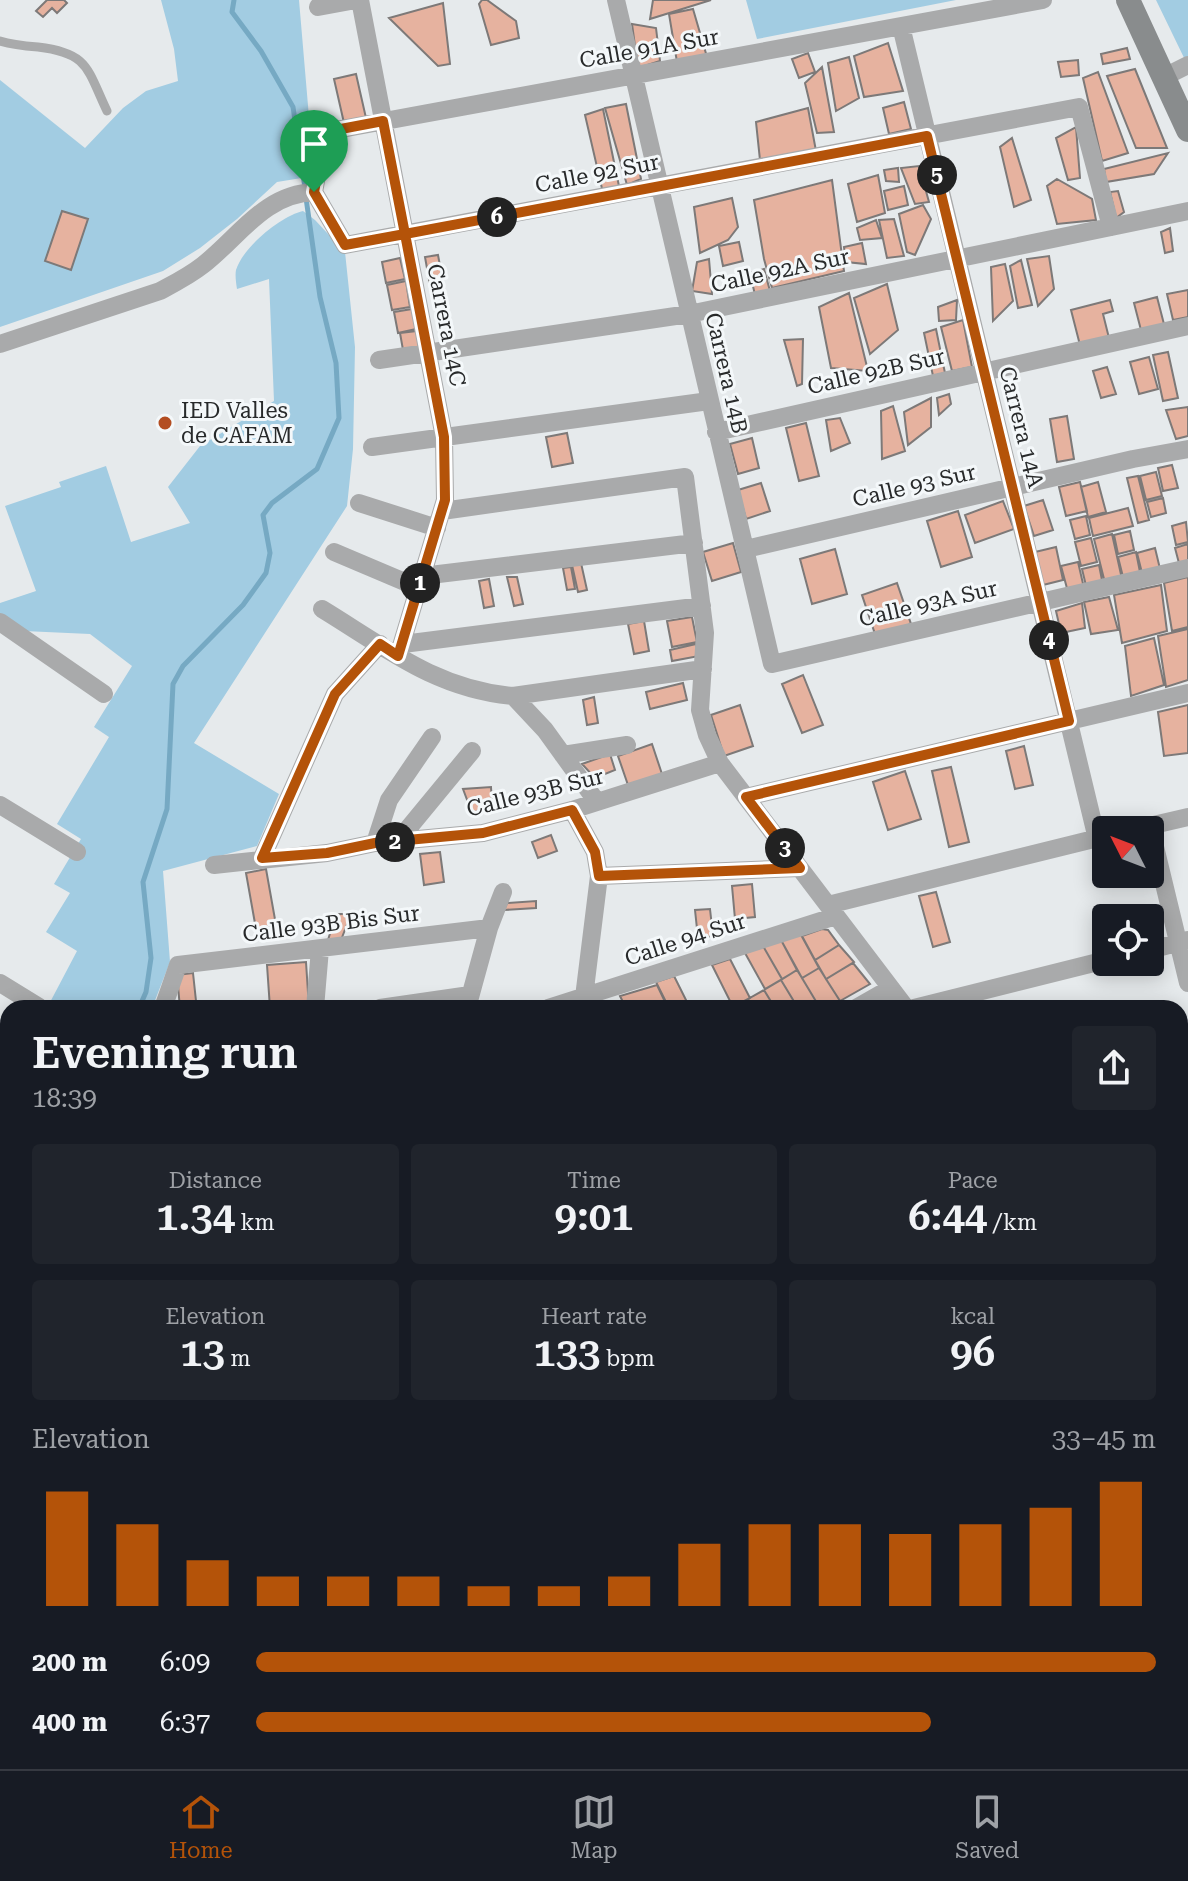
<!DOCTYPE html>
<meta charset="utf-8">
<style>
body{margin:0;font-family:"Roboto Serif",serif;background:#20242c;color:#f1f3f6;height:100vh;display:flex;flex-direction:column;font-size:30px;white-space:nowrap}
*{box-sizing:border-box;margin:0}
p{font-size:26px;color:#9ea1a6}
.icon{flex:none;width:44px;height:44px;fill:none;stroke:currentColor;stroke-width:2;stroke-linecap:round;stroke-linejoin:round}
.map{position:relative;flex:1;overflow:hidden}
.drawer{position:absolute;left:0px;top:1000px;width:1188px;height:770px;display:flex;flex-direction:column;background:#171b24;border-radius:24px 24px 0 0;box-shadow:0 4px 20px #0003}
.drawer>*{flex:none}
.needle{width:52px;rotate:312deg}
.fabs{position:absolute;left:1092px;top:816px;display:grid;gap:16px}
.fabs a{display:grid;place-items:center;width:72px;height:72px;border-radius:8px;background:#171b24;box-shadow:0 4px 20px #0003;font-size:40px}
.pin{position:absolute;display:grid;place-items:center;width:68px;height:68px;color:#fff;margin:-82px -34px;border-radius:50% 50% 50% 0;rotate:-45deg;box-shadow:0 0 8px #0007}
.pin .icon{rotate:45deg}
.km{position:absolute;width:40px;height:40px;margin:-20px;border-radius:50%;background:#222;color:#fff;font-size:22px;line-height:40px;text-align:center}
.round{display:grid;place-items:center;flex:none;width:84px;height:84px;border-radius:8px;background:#20242c}
.summary{display:flex;align-items:center;justify-content:space-between;height:136px;padding:0 32px}
h1{font-size:44px;font-weight:600;line-height:60px}
.figures{display:grid;grid-template-columns:repeat(3,1fr);gap:12px;height:136px;padding:8px 32px}
.figures div{display:grid;align-content:center;border-radius:8px;background:#20242c;text-align:center}
.figures b{font-size:40px;font-weight:600}
.figures small{font-size:22px;font-weight:400}
.figures p{font-size:22px}
.chart{height:224px;padding:16px 32px}
.chart p{display:flex;justify-content:space-between}
.chart svg{width:100%;height:144px;margin-top:8px;stroke:#b45309;stroke-width:6}
ul{padding:0 32px;list-style:none;font-size:26px}
li{display:grid;grid-template-columns:128px 96px 1fr;align-items:center;height:60px}
li i{height:20px;border-radius:10px;background:#b45309}
.menu{display:flex;justify-content:space-around;align-items:center;height:112px;border-top:2px solid #363941;background:#171b24;font-size:22px;color:#9ea1a6}
.menu a{display:grid;justify-items:center;gap:4px}
.menu .on{color:#b45309}
.map>svg:first-child{display:block}
</style>
<div class="map">
<svg width="1188" height="1769" viewBox="0 0 1188 1769">
<rect width="100%" height="100%" fill="#e6eaec"/>
<!-- green -->
<path fill="#a2cce2" d="M161,0H299L314,176L277,182L237,219L200,248L163,271L0,327V80L85,148L123,108L146,91L178,81L174,49Z
M746,0H956L757,39Z
M1156,0H1188V66Z
M303,211L315,220L345,252L355,347L353,449L347,506L194,743L279,794L257,846L163,871L170,962L152,1008H47L77,951L46,932L70,893L54,884L81,839L57,824L109,737L94,727L132,666L90,634L24,631L0,614V603L36,591L5,506L61,487L59,482L106,466L131,542L190,523L168,487L200,446L274,401L269,279L237,289C236,283 235,275 236,270C243,247 281,216 303,211Z
M0,1057L8,1060V1762H87L75,1769H0Z"/>
<!-- forest -->
<path fill="#8ec2dc" d="M1188,1667V1769H667L679,1762H1180V1671Z"/>
<g fill="none" stroke-linecap="round" stroke-linejoin="round">
<!-- stream -->
<path stroke="#76a9c3" stroke-width="5" d="M234,0L232,12L261,51L293,107L305,188
M139,1008L146,992L151,958L143,882L167,809L173,684L183,666L243,605L266,573L270,553L263,515L272,503L317,469L339,418L336,363L320,297L306,198
M8,1227L2,1240L8,1253
M8,1441V1442
M10,1769L21,1762"/>
</g>
<!-- building -->
<path fill="#e6b29f" stroke="#7d7978" stroke-width="2" d="M47,0H64L67,3L57,13L52,8L43,17L36,11Z
M482,0H487L516,21L519,38L491,45L479,4Z
M653,0H711L650,19Z
M443,3L450,64L438,66L389,18Z
M693,9L707,57L677,62L669,14Z
M632,24L656,28L660,61L638,68Z
M888,43L903,91L864,97L854,56Z
M1127,48L1130,59L1103,64L1101,54Z
M808,53L815,72L799,78L792,59Z
M849,57L859,98L836,111L828,63Z
M1078,60L1079,75L1061,77L1058,62Z
M822,67L834,132L817,133L805,83Z
M1135,69L1167,148H1136L1107,76Z
M1098,72L1128,153L1102,161L1083,78Z
M356,74L366,118L344,123L334,79Z
M904,102L911,129L889,134L883,108Z
M626,104L641,179L627,185L605,108Z
M808,108L816,151L760,160L756,122Z
M603,109L620,191L603,193L585,115Z
M1076,127L1080,178L1068,180L1056,138Z
M1012,138L1031,200L1014,207L1000,147Z
M1168,153L1154,174L1106,182L1104,169Z
M919,166L929,202L915,204L901,168Z
M898,168L899,182L886,181L884,170Z
M878,175L885,213L857,222L848,184Z
M1057,179L1092,199L1096,220L1057,224L1047,186Z
M832,180L844,271L772,288L764,259L754,200Z
M904,186L908,205L888,210L884,191Z
M1118,191L1124,212L1116,218L1110,192Z
M732,198L738,227L728,240L700,253L694,207Z
M923,205L931,219L915,255L907,252L899,214Z
M62,211L88,219L71,270L45,261Z
M894,219L904,256L887,258L879,220Z
M876,220L882,238L860,240L857,228Z
M1170,228L1173,251L1165,253L1161,232Z
M739,242L743,261L723,266L719,246Z
M862,243L866,264L846,262L844,247Z
M438,255L443,282L430,285L425,257Z
M1049,256L1054,289L1038,306L1027,259Z
M400,258L405,279L386,283L382,262Z
M709,259L712,294L692,291L697,262Z
M1021,260L1032,305L1018,308L1010,266Z
M1005,264L1013,301L993,321L991,267Z
M764,269L770,291L755,295L750,273Z
M406,281L410,307L392,310L387,285Z
M887,284L898,330L870,354L854,298Z
M1188,290V317L1173,320L1167,294Z
M849,293L868,371L831,368L819,307Z
M1157,297L1165,328L1142,334L1134,303Z
M957,300L956,320L939,321L938,307Z
M1110,300L1113,311L1103,314L1110,342L1081,349L1071,310Z
M412,309L416,329L398,333L394,312Z
M963,320L972,367L952,371L941,327Z
M936,329L945,373L933,376L924,333Z
M417,331L419,348L403,350L400,333Z
M803,339L802,384L797,386L784,340Z
M1168,352L1178,398L1163,401L1153,355Z
M1149,357L1158,389L1139,394L1130,362Z
M1107,367L1116,394L1101,398L1093,371Z
M949,394L951,404L939,415L937,398Z
M931,398V427L908,445L904,412Z
M893,406L905,451L882,459L881,411Z
M1188,407V436L1176,439L1166,410Z
M1067,416L1074,459L1057,462L1050,419Z
M840,418L850,443L831,451L826,420Z
M806,423L819,476L799,481L786,428Z
M567,433L573,463L552,467L546,437Z
M752,438L759,468L738,474L730,444Z
M1172,465L1178,488L1163,491L1158,468Z
M1156,472L1162,496L1146,500L1140,476Z
M1138,476L1149,520L1138,523L1127,478Z
M1080,482L1087,511L1066,516L1059,487Z
M1098,482L1106,512L1088,517L1081,487Z
M761,483L770,511L746,519L738,490Z
M1163,498L1166,513L1151,517L1147,502Z
M1043,500L1053,530L1034,536L1024,506Z
M1003,501L1014,529L975,543L965,515Z
M1128,508L1133,526L1093,536L1089,518Z
M958,511L972,557L941,567L927,521Z
M1086,516L1090,535L1075,539L1070,520Z
M1186,522L1188,542L1176,545L1172,526Z
M1130,531L1134,550L1118,554L1114,535Z
M1112,534L1122,579L1105,583L1094,539Z
M1091,538L1097,562L1081,566L1075,542Z
M733,543L741,572L712,581L703,552Z
M1188,544V565L1180,567L1175,548Z
M1056,547L1063,580L1043,585L1035,552Z
M1155,548L1161,573L1143,577L1137,553Z
M835,549L847,594L812,604L800,559Z
M1136,552L1141,577L1124,581L1118,557Z
M1078,562L1084,588L1068,592L1061,566Z
M581,563L587,590L578,592L572,565Z
M1099,565L1103,585L1087,590L1082,569Z
M571,567L575,589L567,590L563,568Z
M507,577H517L523,604L514,606Z
M1188,577V627L1172,631L1164,583Z
M489,579L494,606L484,608L479,581Z
M897,583L911,624L876,637L862,595Z
M1161,585L1167,631L1122,643L1114,595Z
M1109,597L1118,630L1091,634L1084,602Z
M1082,603L1085,628L1061,633L1056,611Z
M692,617L697,642L672,647L667,621Z
M644,621L649,651L634,654L628,624Z
M1188,629V680L1166,687L1158,636Z
M1154,638L1164,685L1131,696L1125,646Z
M696,644L699,656L672,661L670,650Z
M803,675L823,725L802,733L782,684Z
M683,683L687,700L650,709L646,692Z
M594,697L598,723L587,725L583,700Z
M740,705L753,746L724,756L711,715Z
M1188,705V753L1164,756L1158,712Z
M652,744L662,774L628,785L618,756Z
M1024,746L1033,785L1015,789L1006,751Z
M610,754L615,770L595,778L582,764Z
M951,767L969,842L949,847L932,771Z
M905,771L921,819L888,830L873,782Z
M491,787L492,806L472,813L463,789Z
M551,835L557,851L538,858L532,842Z
M440,852L444,882L424,885L420,854Z
M266,869L276,925L256,929L246,873Z
M752,884L755,917L735,919L732,886Z
M936,892L950,942L933,947L919,896Z
M536,901V908L504,910L507,903Z
M710,909L713,936L698,938L695,910Z
M336,914H351L341,940H328Z
M822,929L828,930L839,945L815,960L802,936Z
M800,933L819,968L802,978L781,940Z
M781,940L797,970L782,979L763,946Z
M839,945L854,962L826,979L815,960Z
M763,946L782,979L765,989L745,953Z
M730,959L750,998L733,1007L712,965Z
M306,962L309,1008H270L267,965Z
M853,963L870,984L840,1001L826,979Z
M819,968L840,1001L829,1008H820L802,978Z
M797,970L802,978L820,1008H798L781,980Z
M193,973L196,1001L191,1002V1008H180L177,975Z
M674,976L690,1008H669L656,982Z
M781,980L798,1008H775L764,990Z
M657,985L668,1008H626L620,996Z
M764,990L775,1008H754L748,999Z
M169,1762H192L196,1769H173Z
M261,1762H286L290,1769H265Z
M375,1762H398L402,1769H380Z
M579,1762H602L605,1769H582Z"/>
<g fill="none" stroke-linecap="round" stroke-linejoin="round">
<!-- lane -->
<path stroke="#a9aaab" stroke-width="9" d="M0,41C12,45 25,46 38,47C89,53 87,69 107,111"/>
<!-- street -->
<path stroke="#a9aaab" stroke-width="18" d="M360,0L444,437L445,500L398,656
M616,0L772,664L1188,568
M318,7L356,0
M901,26L1097,839
M1164,77L1188,65
M314,192L345,245L1079,107L1111,227
M314,192L325,132L1043,0
M0,344L160,291C175,283 189,276 203,265C239,237 264,194 314,192
M379,360L689,314L1188,211
M716,432L1188,326
M372,447L709,401
M359,503L437,528
M442,511L685,477L705,633L700,710L707,735L720,763L906,1008
M746,549L1133,459L1188,449
M334,552L419,588
M422,576L694,543
M322,609C386,648 436,689 513,696L703,669
M0,622L104,694
M403,644L702,606
M513,696L545,730L597,802
M563,755L627,745
M746,797L1188,693
M0,805L77,852
M572,810L595,852L599,876L584,997
M1150,826L1188,983
M1132,830L1188,817
M397,842L472,751
M375,843L389,800L432,737
M262,858L335,694L380,644
M214,865L327,853L375,843L483,833L572,810L720,763
M599,876L800,868
M828,905L1106,836
M1150,950L1188,940
M0,983L39,1007
M163,1008L178,965L489,928
M315,1008L320,949
M380,1008L470,995
M467,1008L489,928L503,892
M548,1008L836,916
M856,1008L891,988
M914,1008L1106,960
M1180,1077L1188,1076
M1180,1203L1188,1201
M1180,1334L1188,1342
M1180,1411L1188,1406
M247,1762L251,1769
M495,1762L500,1769
M109,1769L120,1762
M340,1769L351,1762
M537,1769L549,1762"/>
<!-- secondary -->
<path stroke="#898c8d" stroke-width="24" d="M1128,0L1188,130"/>
</g>
<g fill="none" stroke-linecap="round" stroke-linejoin="round">
<!-- route casing -->
<g stroke="#fff" stroke-width="16">
<path id="route" d="M314,192L345,245L405,234L444,437L445,500L398,656L380,644L335,694L262,858L327,853L375,843L483,833L572,810L595,852L599,876L800,868L746,797L1069,721L927,136L405,234L383,121L325,132L314,192"/>
</g>
<!-- route -->
<use href="#route" stroke="#b45309" stroke-width="10"/>
</g>
<!-- markers -->
<circle fill="#b34d21" stroke="#f4f8fa" stroke-width="3" cx="165" cy="423" r="8"/>
<g text-anchor="middle" stroke-width="6" stroke-linejoin="round" paint-order="stroke">
<!-- street labels -->
<g font-size="22" fill="#282a2b" stroke="#f4f8fa">
<text transform="translate(649 48) rotate(-10)" y="8">Calle 91A Sur</text>
<text transform="translate(597 173) rotate(-11)" y="8">Calle 92 Sur</text>
<text transform="translate(780 270) rotate(-12)" y="8">Calle 92A Sur</text>
<text transform="translate(447 325) rotate(79)" y="8">Carrera 14C</text>
<text transform="translate(876 371) rotate(-13)" y="8">Calle 92B Sur</text>
<text transform="translate(727 373) rotate(77)" y="8">Carrera 14B</text>
<text transform="translate(1022 427) rotate(76)" y="8">Carrera 14A</text>
<text transform="translate(914 485) rotate(-13)" y="8">Calle 93 Sur</text>
<text transform="translate(928 603) rotate(-13)" y="8">Calle 93A Sur</text>
<text transform="translate(535 792) rotate(-14)" y="8">Calle 93B Sur</text>
<text transform="translate(331 923) rotate(-7)" y="8">Calle 93B Bis Sur</text>
<text transform="translate(685 939) rotate(-18)" y="8">Calle 94 Sur</text>
</g>
<!-- poi labels -->
<g font-size="22" fill="#282a2b" stroke="#f4f8fa" text-anchor="start">
<text x="181" y="418">IED Valles<tspan x="181" dy="25">de CAFAM</tspan></text>
</g>
</g>
</svg>
<div class="fabs">
<a><svg class="needle" viewBox="-14 -14 28 28"><path d="M0-13l5 13h-10z" fill="#e53935"/><path d="M0 13l5-13h-10z" fill="#9ea1a6"/></svg></a>
<a><svg class="icon" aria-label="locate" viewBox="0 0 24 24"><circle cx="12" cy="12" r="6"/><path d="M12 2v4M12 18v4M2 12h4M18 12h4"/></svg></a>
</div>
<div class="pin" style="left:314px;top:192px;background:#1e9e55"><svg class="icon" aria-label="arrive" viewBox="0 0 24 24"><path d="M6 21V4h12l-3 4 3 4H6"/></svg></div>
<b class="km" style="left:420px;top:583px">1</b>
<b class="km" style="left:395px;top:842px">2</b>
<b class="km" style="left:785px;top:848px">3</b>
<b class="km" style="left:1049px;top:640px">4</b>
<b class="km" style="left:937px;top:175px">5</b>
<b class="km" style="left:497px;top:217px">6</b>
<section class="drawer">
<div class="summary"><div><h1>Evening run</h1><p>18:39</p></div><a class="round"><svg class="icon" aria-label="share" viewBox="0 0 24 24"><path d="M12 15V3M7 8l5-5 5 5M5 13v7h14v-7"/></svg></a></div>
<div class="figures">
<div><p>Distance</p><b>1.34<small> km</small></b></div>
<div><p>Time</p><b>9:01</b></div>
<div><p>Pace</p><b>6:44<small> /km</small></b></div>
</div>
<div class="figures">
<div><p>Elevation</p><b>13<small> m</small></b></div>
<div><p>Heart rate</p><b>133<small> bpm</small></b></div>
<div><p>kcal</p><b>96</b></div>
</div>
<div class="chart"><p><span>Elevation</span>33–45 m</p>
<svg viewBox="0 0 160 44" preserveAspectRatio="none"><path d="M5 44V9M15 44V19M25 44V30M35 44V35M45 44V35M55 44V35M65 44V38M75 44V38M85 44V35M95 44V25M105 44V19M115 44V19M125 44V22M135 44V19M145 44V14M155 44V6"/></svg>
</div>
<ul>
<li><b>200 m</b>6:09<i style="width:100%"></i></li>
<li><b>400 m</b>6:37<i style="width:75%"></i></li>
</ul>
</section>
</div>
<nav class="menu">
<a class="on"><svg class="icon" aria-label="home" viewBox="0 0 24 24"><path d="M3 11l9-7 9 7M6 9v11h12V9"/></svg>Home</a>
<a><svg class="icon" aria-label="map" viewBox="0 0 24 24"><path d="M3 6l6-2 6 2 6-2v14l-6 2-6-2-6 2zM9 4v14M15 6v14"/></svg>Map</a>
<a><svg class="icon" aria-label="saved" viewBox="0 0 24 24"><path d="M7 4h10v16l-5-4-5 4z"/></svg>Saved</a>
</nav>
